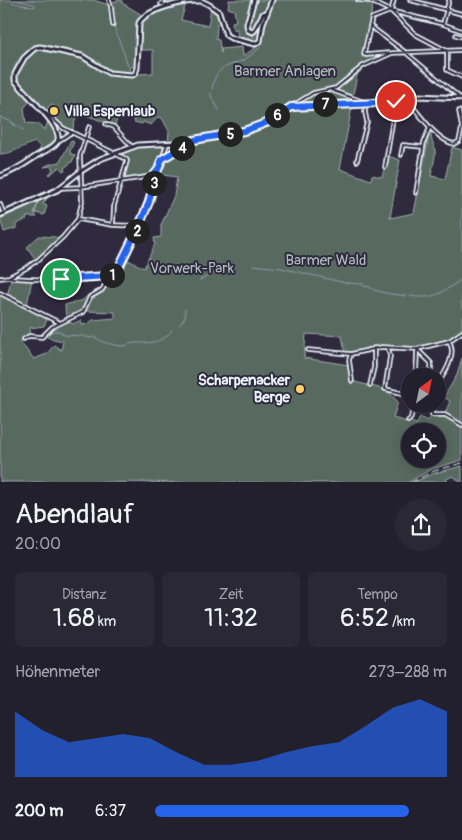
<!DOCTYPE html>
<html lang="de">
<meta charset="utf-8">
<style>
body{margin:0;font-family:Pangolin,sans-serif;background:#2b2836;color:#f1f3f6;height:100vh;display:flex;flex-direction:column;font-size:19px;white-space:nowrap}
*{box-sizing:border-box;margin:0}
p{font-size:16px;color:#a3a3aa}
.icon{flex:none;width:28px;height:28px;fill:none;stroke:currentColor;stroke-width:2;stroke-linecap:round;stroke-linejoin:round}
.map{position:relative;height:482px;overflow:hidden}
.panel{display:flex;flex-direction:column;background:#23202e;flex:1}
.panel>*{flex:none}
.needle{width:32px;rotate:33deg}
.tools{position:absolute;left:401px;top:368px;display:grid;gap:10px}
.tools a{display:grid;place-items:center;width:45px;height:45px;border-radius:50%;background:#23202e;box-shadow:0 2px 12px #0003,0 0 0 1px #403e4a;font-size:25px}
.pin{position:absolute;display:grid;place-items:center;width:42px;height:42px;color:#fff;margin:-21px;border:2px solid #fff;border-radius:50%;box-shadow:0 1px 5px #0007}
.km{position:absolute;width:25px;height:25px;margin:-12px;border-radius:50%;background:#222;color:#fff;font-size:14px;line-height:25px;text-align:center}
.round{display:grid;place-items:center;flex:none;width:52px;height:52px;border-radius:26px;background:#2b2836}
.summary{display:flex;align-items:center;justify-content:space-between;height:85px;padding:0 15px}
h1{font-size:28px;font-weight:600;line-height:38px}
.metrics{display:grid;grid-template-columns:repeat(3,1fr);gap:8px;height:85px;padding:5px 15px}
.metrics div{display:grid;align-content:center;border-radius:8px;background:#2b2836;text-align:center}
.metrics b{font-size:25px;font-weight:600}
.metrics small{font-size:14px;font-weight:400}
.metrics p{font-size:14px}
.chart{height:140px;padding:10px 15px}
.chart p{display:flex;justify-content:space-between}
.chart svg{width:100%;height:90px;margin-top:5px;fill:#2563eb;opacity:.7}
ul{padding:0 15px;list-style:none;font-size:16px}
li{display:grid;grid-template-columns:80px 60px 1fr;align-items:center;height:38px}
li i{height:12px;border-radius:6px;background:#2563eb}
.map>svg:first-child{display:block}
</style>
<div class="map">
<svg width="462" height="483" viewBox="0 0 462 483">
<rect width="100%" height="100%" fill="#2f2a3d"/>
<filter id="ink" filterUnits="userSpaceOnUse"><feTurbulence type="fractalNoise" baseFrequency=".02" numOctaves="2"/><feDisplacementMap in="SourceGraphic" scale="10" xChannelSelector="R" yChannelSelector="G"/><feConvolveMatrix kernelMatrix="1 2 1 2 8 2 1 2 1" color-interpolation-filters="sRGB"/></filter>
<g filter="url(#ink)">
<!-- green -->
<path fill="#596a61" stroke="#a0aeac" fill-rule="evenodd" d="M0,0H12V2L34,7L35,5L13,0H93L106,4L109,3L111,19L109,20L113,24L112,9L115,8L111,2L122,0V3L142,15L137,21L136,66L129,67L130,72H134L132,74L111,71L93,60L108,75L133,78L139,74L153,73V50H140L141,22C154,11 169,7 186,3L181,20L208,26L211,7C218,12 219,16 220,24H217L216,39L219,40L221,53V49L242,47L243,56L255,48L254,42L238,38L237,29L233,30L232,22L236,21L234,10L228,8L229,0H358V2L373,4L362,57L383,55V56L358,68V71L352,99L357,102H353L340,169L371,180L372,175L382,177L388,156L400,160L390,218L414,213L430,129L432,130C429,139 434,142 435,150C436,158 432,168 431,176L445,179L452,147L462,150V330C435,351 416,346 385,346C374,345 361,351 350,354L345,353L342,336L306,334L304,358L349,365L351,381L387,390L398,402L393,418L407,422L410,420L413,423L417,424L420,417L427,421L433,416H444L450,401L444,397L457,375L462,358V460L432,469L407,483L0,482V294L7,297L11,280L32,279L27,305L49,316L44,326L30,328V332L20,342L34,359L47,354L54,345L61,350L63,341L49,338L45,335L48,330L66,319L65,305L83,300L89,294C102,295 102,283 110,277C112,275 118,274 121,272L126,259L144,268L155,244L154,238L161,237V225L174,196L177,177L163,175L157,169L150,175L124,179L129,159L118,154L135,147L168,142L169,131L162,118L158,117L151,125L143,122L142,124L134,122L135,117L128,115L126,119L118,116L115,126L78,112L72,131L63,125L56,119L59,110L51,104L46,111L42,108L21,86L16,78C20,65 31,49 46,49L47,45C32,43 11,62 13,78C15,87 25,94 30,101L24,108L26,123L38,124L45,130L48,121C62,138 56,141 40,152V146L35,142C23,146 12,154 0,154ZM84,309L86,311L115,312V318L93,320L88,324L82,325L81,320L73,324L66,319ZM410,431H438V459H410Z
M71,140L74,142L70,151L71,154L75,155L72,162L64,168L65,170L63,171L59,167L50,175L49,174L53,170L51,166L44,167L50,164L60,162Z
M48,197L43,204L47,206L44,215L35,213L38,202L34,213L37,217H26L27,219L15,225L17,228L4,232L0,219Z
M39,236L56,237L58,239L36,260L27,247Z
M462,466V482H461L453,476L446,479L448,482H414L435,473Z"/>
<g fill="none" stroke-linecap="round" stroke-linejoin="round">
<!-- stream -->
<path stroke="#8d9bad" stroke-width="1" d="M114,27L125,56
M252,30L250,22L253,10
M253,34L254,39
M125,57L128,65
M225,67L244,60L260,48
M212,89C214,81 215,73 223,68
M211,93V96L219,110
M0,117L10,121L25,131
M12,122L15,127
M253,265L281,268L346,283L363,284L365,287L368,286L374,290L390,294
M200,280L217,272L220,273L226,270
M391,294L406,296
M410,296C436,300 442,292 462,279
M180,325L185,317V309
M47,333L50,331H60L64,335L82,336
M83,336L91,338L93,337C99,339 105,344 111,344C115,345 119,346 123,346C126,346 130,343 134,343C149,343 162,344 172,330
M143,481L146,483"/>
<!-- street casing -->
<g stroke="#e8f1f8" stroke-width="5.5">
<path id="street" d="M109,0L111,7L113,25
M164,0L161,4L168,5
M358,0L370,1
M368,0L391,11L443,24L462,31
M410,0L462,14
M391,11L415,34L447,51
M391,11L394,0
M443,24L449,0
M370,26L405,52L458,96
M456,35L462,37
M447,52V70L462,77
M389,53L366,55L364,54L372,18L391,11
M331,90L364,102
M406,98C418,112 436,140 454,144L459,141L462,128
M292,106L313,93L336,88L363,66L392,53L462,50
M43,110L63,128L126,159L127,161L114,206L113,225
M459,111L462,128
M106,124L114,127L132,147
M57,142L72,132
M401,155L403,145L423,147
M162,159L193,141
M357,161L367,122L365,112L366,103
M385,167L396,100
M153,176L159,168L167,144
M59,188L81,187L153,176L155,178L159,175
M416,193L424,142L430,127
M0,204L4,214
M78,219L113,225L139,226
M9,277L26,268L38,260L63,237L78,219L82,202L80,156L89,127
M0,278L9,277L13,278C33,279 97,283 112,275C127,267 150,196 155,178
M0,293L60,323
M24,339L29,336L42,337L52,327L83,312L90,297L102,290L111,275
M388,348L390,356L385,389L410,395
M417,349L431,363V371L427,376
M308,350L351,354L382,347L417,349L449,341L462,332
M351,354L349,360L352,381
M416,376L417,351
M438,383C445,373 457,353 449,341
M370,385L374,367V348
M435,404L432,411V415H445L462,425
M408,421L411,418L413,404"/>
</g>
<!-- secondary casing -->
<g stroke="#e8f1f8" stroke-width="7">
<path id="secondary" d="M254,0L247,24L248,30L252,32L254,31L263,14L266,13
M0,176C14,172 26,163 38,155C43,152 53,148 57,142C66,128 22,92 15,80V74L24,58L35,48L40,47L82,56L109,73L132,75L135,74L137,68L139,23C146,9 186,0 201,1C208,3 214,8 219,12L226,35L231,38L255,44L260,41L263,23L272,0
M0,215L57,190L81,171L100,159L138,145L177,143L244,131L266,123L291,107L383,102L419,96L462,98"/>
</g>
<!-- street -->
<use href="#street" stroke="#2f2a3d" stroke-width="2"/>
<!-- secondary -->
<use href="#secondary" stroke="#2f2a3d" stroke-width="3"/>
<!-- rail -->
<path stroke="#e8f1f8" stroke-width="1" stroke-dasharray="8 4" stroke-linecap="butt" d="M410,483L434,471L462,463"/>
</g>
</g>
<g fill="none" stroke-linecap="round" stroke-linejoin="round" filter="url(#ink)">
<!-- route casing -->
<g stroke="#fff" stroke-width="10">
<path id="route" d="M61,279L108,276L117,271L139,226L149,202L155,178L153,176L158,170L162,159L194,140L244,131L266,123L291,107L378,103L396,100V101"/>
</g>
<!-- route -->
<use href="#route" stroke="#2563eb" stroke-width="6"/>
</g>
<!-- markers -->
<g fill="#ffd166" stroke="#2f2a3d" stroke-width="2">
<circle cx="54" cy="111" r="5"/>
<circle cx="300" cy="389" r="5"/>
</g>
<g text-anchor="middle" stroke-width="4" stroke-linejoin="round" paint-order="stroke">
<!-- park labels -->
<g font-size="15" fill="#afbbbc" stroke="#2f2a3d">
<text x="285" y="76">Barmer Anlagen</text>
<text x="326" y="265">Barmer Wald</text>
<text x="192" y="273">Vorwerk-Park</text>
</g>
<!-- poi labels -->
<g font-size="15" font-weight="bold" fill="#e8f1f8" stroke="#2f2a3d" text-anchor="start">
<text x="64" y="116">Villa Espenlaub</text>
<text x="290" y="385" text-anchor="end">Scharpenacker<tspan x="290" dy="17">Berge</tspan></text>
</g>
</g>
</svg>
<div class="tools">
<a><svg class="needle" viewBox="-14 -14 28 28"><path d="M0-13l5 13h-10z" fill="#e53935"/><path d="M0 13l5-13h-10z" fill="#a3a3aa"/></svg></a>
<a><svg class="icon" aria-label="locate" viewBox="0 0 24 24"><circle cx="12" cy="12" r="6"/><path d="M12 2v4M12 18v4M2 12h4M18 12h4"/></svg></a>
</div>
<div class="pin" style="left:61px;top:279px;background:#1e9e55"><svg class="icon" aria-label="arrive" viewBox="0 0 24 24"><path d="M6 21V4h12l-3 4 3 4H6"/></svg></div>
<div class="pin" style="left:396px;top:101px;background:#d93025"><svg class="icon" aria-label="check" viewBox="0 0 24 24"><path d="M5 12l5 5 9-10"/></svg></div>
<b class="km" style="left:112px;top:275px">1</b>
<b class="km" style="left:137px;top:231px">2</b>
<b class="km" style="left:154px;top:183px">3</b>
<b class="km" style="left:182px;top:148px">4</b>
<b class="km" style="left:230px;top:134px">5</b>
<b class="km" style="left:277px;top:115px">6</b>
<b class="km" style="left:325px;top:104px">7</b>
</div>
<section class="panel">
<div class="summary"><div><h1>Abendlauf</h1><p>20:00</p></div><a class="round"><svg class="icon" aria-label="share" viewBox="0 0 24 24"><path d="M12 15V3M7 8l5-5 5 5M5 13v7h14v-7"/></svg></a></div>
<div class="metrics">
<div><p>Distanz</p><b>1.68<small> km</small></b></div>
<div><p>Zeit</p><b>11:32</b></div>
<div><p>Tempo</p><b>6:52<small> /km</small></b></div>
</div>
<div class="chart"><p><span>Höhenmeter</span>273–288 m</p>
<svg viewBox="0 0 160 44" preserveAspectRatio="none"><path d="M0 44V12L10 21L20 27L30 25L40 23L50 25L60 32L70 38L80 38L90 36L100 32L110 29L120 27L130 19L140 10L150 6L160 12V44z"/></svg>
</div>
<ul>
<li><b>200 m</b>6:37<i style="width:87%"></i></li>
</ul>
</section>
